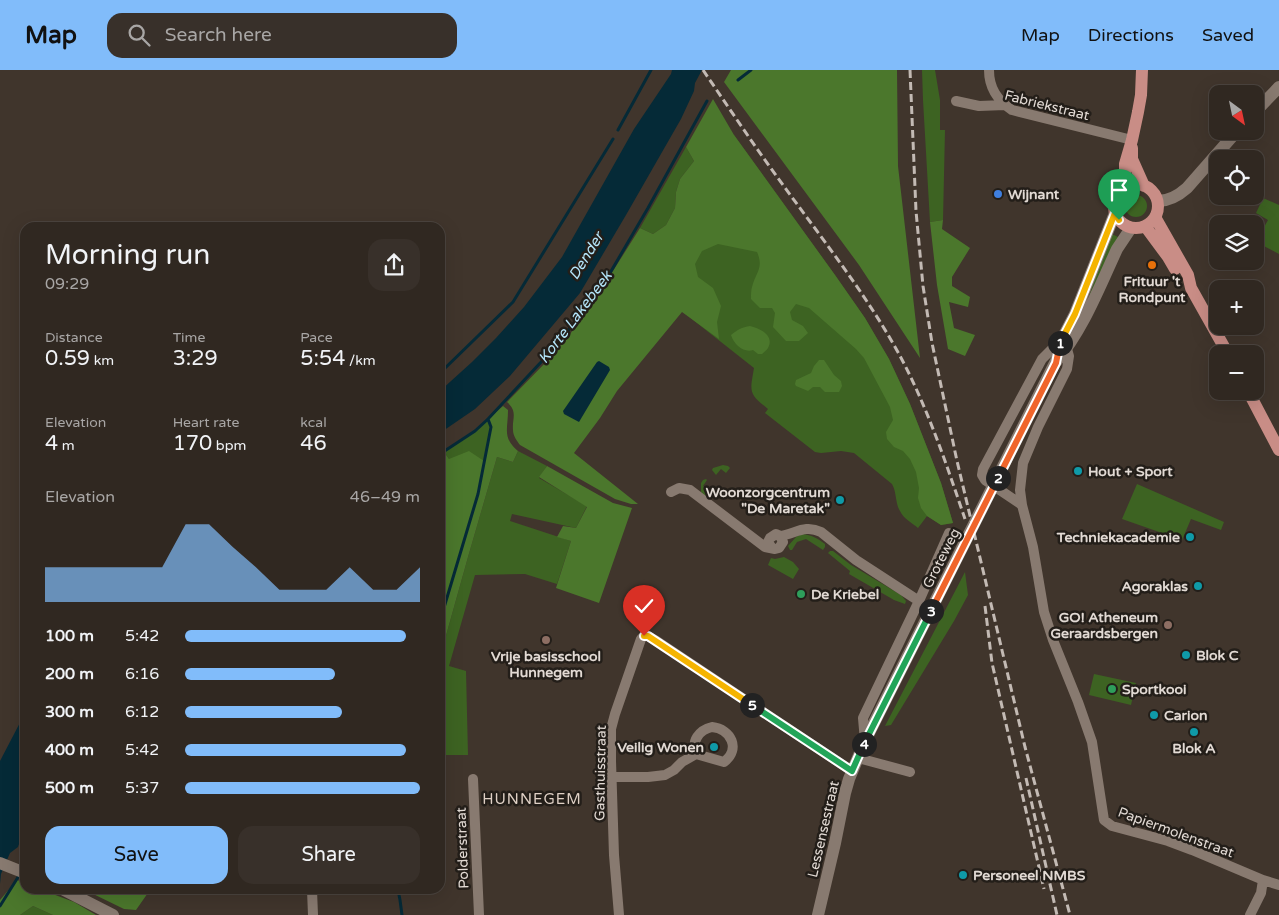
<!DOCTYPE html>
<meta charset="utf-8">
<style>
body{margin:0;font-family:"Varela Round",sans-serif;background:#38302a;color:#f1f3f6;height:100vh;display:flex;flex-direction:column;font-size:19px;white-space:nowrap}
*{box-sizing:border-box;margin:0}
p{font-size:16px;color:#a8a6a5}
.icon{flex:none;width:28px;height:28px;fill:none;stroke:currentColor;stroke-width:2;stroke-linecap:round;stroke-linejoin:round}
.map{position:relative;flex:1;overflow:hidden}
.panel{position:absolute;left:20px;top:152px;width:425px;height:672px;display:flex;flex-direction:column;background:#302821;border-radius:15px;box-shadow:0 5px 20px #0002,0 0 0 1px #4b443f}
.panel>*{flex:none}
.needle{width:32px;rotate:147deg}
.tools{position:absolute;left:1209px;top:15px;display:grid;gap:10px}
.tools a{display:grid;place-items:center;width:55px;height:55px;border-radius:10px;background:#302821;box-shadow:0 5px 20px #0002,0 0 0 1px #4b443f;font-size:25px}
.pin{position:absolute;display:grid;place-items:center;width:42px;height:42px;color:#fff;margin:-51px -21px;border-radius:50% 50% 50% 0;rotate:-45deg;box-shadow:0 0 5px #0007}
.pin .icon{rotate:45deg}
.km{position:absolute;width:25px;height:25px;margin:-12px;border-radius:50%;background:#222;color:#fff;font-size:14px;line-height:25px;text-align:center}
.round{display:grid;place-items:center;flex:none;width:52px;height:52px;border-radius:15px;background:#38302a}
.headline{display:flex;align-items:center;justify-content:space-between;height:85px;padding:0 25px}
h1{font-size:28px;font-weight:600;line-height:38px}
.figures{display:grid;grid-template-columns:repeat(3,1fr);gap:8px;height:85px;padding:5px 25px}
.figures div{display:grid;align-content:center}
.figures b{font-size:21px;font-weight:600}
.figures small{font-size:14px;font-weight:400}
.figures p{font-size:14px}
.chart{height:140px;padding:10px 25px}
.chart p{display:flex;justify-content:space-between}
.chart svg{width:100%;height:90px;margin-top:5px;fill:#81bcfa;opacity:.7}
.action{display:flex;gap:10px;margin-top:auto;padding:10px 25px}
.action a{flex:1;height:58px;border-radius:15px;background:#81bcfa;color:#111;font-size:20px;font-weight:600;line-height:58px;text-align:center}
.action a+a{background:#38302a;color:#f1f3f6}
ul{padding:0 25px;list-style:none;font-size:16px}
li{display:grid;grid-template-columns:80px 60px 1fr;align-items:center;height:38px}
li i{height:12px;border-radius:6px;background:#81bcfa}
header{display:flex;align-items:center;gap:30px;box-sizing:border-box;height:70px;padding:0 25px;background:#81bcfa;color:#111}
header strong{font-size:24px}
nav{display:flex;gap:28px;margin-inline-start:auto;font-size:18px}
.search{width:350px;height:45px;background:#38302a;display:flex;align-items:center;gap:12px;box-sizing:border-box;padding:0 18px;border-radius:15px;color:#a8a6a5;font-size:19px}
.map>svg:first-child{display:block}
</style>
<header>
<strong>Map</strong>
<div class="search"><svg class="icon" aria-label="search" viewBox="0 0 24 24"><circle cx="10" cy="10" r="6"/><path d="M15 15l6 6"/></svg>Search here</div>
<nav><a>Map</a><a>Directions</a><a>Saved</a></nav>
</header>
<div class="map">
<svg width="1279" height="845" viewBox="0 0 1279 845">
<rect width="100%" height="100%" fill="#40352c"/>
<!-- green -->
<path fill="#3d6322" d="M922,0H935L940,30V60H945L943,150L930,152L923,30Z
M734,65L835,205L865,248L889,289L910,334L941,413L953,453L941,455L927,446L918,458C912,453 903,448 900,441C895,433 897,423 892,414L854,383L841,381L821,383L815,382L765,343L768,339C748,323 750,322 754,298L683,242L666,238Z
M686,77L694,91L680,109L676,122L675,138L666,155L653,164L640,158Z
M1125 136a11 11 0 1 1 22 0a11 11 0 1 1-22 0Z
M1263,128L1279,135V184L1256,172L1268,150L1256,143Z
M1112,164L1120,168L1087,233L1104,180Z
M488,349L491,357L484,392L449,389L444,382L474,361Z
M518,381L547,396L539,408L587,436L576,458L512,444L510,451L571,471L557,514L525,504L475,505L449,596L466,601L468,685H440V587L468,487L497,387L513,392Z
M723,395L728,396L730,398L726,403L721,399L716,405L712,400L713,398Z
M706,409L707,410L703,416L715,424L709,430L701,422V413L703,410Z
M1137,414L1224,452L1221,460L1191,449L1182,470L1122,449Z
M802,464C812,465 817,468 825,474V477L823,480L806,469L797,472L792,480H790L788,476L796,467Z
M830,481H833L851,495L901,525L906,531L905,534L894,530L849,504L850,501L828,483Z
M784,487L793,492L799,499L793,509L768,495L771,488L775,489Z
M965,502L968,525L954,551L891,655L885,656Z
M1094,604L1136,613L1131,635L1089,625Z
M33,836L53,845H20Z"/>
<!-- forest -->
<path fill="#4b772c" d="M731,0H897L898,96L920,288L859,195L724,12Z
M713,29L734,65L835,205L865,248L889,289L910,334L941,413L953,453L941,455L927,446L921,438L918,428L919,418L916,402L910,389L903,381L894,377L887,369L886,362L893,350L890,337L864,288L856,279L809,238L796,234L790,242L792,250L803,256L808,263L799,271H786L773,257L775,243L772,238H760L751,229C751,225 751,220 752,217C756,202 764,198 757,182L718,174L702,181L695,194L698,207L713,218L721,236L717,252L719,269L682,242L617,321L600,348L574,383L638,434H631L615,429L520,375C517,371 513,366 513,360C512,348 518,342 507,332L550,288L584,247L640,158L653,164L666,155L675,138L676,122L680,109L694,91L686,77Z
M943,150L942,159L970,178L952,207V216L970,227L968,237L949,232L954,258L975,265L965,286L948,279L937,215L930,152Z
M750,256C759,258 775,265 768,278C767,280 764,282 762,284H758L753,280C744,283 734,275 731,265C737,260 742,257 750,256Z
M819,290H824L834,305L841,311L842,316L839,322H825L820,317H813L808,321L796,316L795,314L796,310L811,303L814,296Z
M503,336L508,340C508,360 502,367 518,381L513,392L497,387L468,487L440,587V384L444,382L449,389L469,381L484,391L491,357L488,349Z
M547,396L613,433L632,438L599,533L556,518L571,471L557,467L563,456L576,458L587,437L539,407Z
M17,810L25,813V820H42L74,832L96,845H53L33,836L20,845H0V830Z
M85,820H150L136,840L124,839Z"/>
<!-- water -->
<path fill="#052a37" d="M672,0H702L695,13L694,21L681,49L626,145L580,223L510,306L475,339L440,363V321L472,292L496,268L524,237L562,187L634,59L671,4Z
M599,291L609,297L610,300L579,352L564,344L563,341L597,292Z
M25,643V756L18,777L10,783L1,804L0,814V691Z"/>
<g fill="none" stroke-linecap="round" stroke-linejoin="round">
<!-- stream -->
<path stroke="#052a37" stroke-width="3" d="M738,10L751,0
M618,60L651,0
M440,303L513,232L613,69
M440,384L475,361L488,349L557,275L603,215L648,138L707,31
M440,551L478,424L491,357L488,349
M398,820L400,830L402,845
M0,836L20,804"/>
<!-- minor -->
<path stroke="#887a70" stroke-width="10" d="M989,0C989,18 997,30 1012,40L1132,70
M956,31L979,36L1005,35
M1067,279L1069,286L1067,299L1038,357L1023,393L1020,420L1022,435L1033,477L1044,542L1053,570L1078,632L1092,672L1104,750L1112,756L1168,771L1192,780L1263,810L1261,823L1250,845
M671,422L679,418L690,420L765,477L775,479L779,478L783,472L780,466L776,464L770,468L768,472L772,478
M1022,435L985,410L982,405L983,399L1042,289L1053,278L1059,275
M780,466C795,464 805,454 821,462L856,490L919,531
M712,657C731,659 741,679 724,692L696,684C691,671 699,660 712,657Z
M865,671L863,648L919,531L949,463
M858,688L910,702
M612,707H648L665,705L674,700L682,692L696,684
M473,709L479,845
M1263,810L1279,815
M312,820L313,845
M619,845L614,785L611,691V659L615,644L641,569L644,566H648L655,570L852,701"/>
<!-- tertiary -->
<path stroke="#887a70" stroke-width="12" d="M1255,42L1279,17
M1158,131C1169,131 1178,126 1187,118L1237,61"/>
<!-- secondary -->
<path stroke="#887a70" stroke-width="12" d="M1056,291L1059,275L1075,244L1115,143
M0,793L25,803
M64,820L113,845
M818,845L835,773L845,723L849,709L865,671L1055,293C1083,260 1099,218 1117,179L1131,158"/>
<!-- primary -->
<path stroke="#c98d86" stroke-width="12" d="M1132,78V89L1144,116
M1114 136a22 22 0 1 1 44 0a22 22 0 1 1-44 0Z
M1125,118V94L1132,70L1138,42L1141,25L1142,0
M1155,147L1188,205L1191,218L1228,284
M1145,156L1168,187L1175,199
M1248,321L1279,380"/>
<!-- rail -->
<path stroke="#c3bab4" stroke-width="3" stroke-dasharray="8 4" stroke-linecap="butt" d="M703,0C729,38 755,77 783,115C823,170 866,224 899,284C927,336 946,393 965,449
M910,0L916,141L923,216L932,273L957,391L1025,677L1070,845
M985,536L992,593L1044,819
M1026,708L1057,845"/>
</g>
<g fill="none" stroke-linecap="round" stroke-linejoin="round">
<!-- split-1 casing -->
<g stroke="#fff" stroke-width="10">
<path id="split-1" d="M1060,273L1075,244L1115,143L1119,150"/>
</g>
<!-- split-2 casing -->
<g stroke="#fff" stroke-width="10">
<path id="split-2" d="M998,408L1056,293L1060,273"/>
</g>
<!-- split-3 casing -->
<g stroke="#fff" stroke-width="10">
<path id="split-3" d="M931,541L998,408"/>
</g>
<!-- split-4 casing -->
<g stroke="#fff" stroke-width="10">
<path id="split-4" d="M864,674L931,541"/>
</g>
<!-- split-5 casing -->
<g stroke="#fff" stroke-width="10">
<path id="split-5" d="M752,635L852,701L864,674"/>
</g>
<!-- split-6 casing -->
<g stroke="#fff" stroke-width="10">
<path id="split-6" d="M644,566H648L752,635"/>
</g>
<!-- split-1 -->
<use href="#split-1" stroke="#f5b400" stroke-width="6"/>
<!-- split-2 -->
<use href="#split-2" stroke="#f0652b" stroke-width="6"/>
<!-- split-3 -->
<use href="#split-3" stroke="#f0652b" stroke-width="6"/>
<!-- split-4 -->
<use href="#split-4" stroke="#22a559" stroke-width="6"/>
<!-- split-5 -->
<use href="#split-5" stroke="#22a559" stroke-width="6"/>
<!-- split-6 -->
<use href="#split-6" stroke="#f5b400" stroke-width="6"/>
</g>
<!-- markers -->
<circle fill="#3f7fe0" stroke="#231e19" stroke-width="2" cx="998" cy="124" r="5"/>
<circle fill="#e8710a" stroke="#231e19" stroke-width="2" cx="1152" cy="195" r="5"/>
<g fill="#0f9aa8" stroke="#231e19" stroke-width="2">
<circle cx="1078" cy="401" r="5"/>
<circle cx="840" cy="430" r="5"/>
<circle cx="1190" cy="467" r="5"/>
<circle cx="1198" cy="516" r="5"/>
<circle cx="1186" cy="585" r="5"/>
<circle cx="1154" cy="645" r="5"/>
<circle cx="1194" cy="662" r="5"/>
<circle cx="714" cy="677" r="5"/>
<circle cx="963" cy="805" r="5"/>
</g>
<g fill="#2e9e5b" stroke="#231e19" stroke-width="2">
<circle cx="801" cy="524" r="5"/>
<circle cx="1112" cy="619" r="5"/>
</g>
<g fill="#8d6e63" stroke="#231e19" stroke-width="2">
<circle cx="1168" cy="555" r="5"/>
<circle cx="546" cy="570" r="5"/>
</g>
<g text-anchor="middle" stroke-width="5" stroke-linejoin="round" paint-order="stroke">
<!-- street labels -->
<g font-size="14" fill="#e2dad4" stroke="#231e19">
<text transform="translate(1047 35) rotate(14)" y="5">Fabriekstraat</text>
<text transform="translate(941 488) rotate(-63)" y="5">Groteweg</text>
<text transform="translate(600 703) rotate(-89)" y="5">Gasthuisstraat</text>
<text transform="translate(823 759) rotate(-77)" y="5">Lessensestraat</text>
<text transform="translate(1176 762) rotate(20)" y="5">Papiermolenstraat</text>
<text transform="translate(462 778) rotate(-92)" y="5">Polderstraat</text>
</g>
<!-- poi labels -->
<g font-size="14" font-weight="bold" fill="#e2dad4" stroke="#231e19" text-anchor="start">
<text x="1008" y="129">Wijnant</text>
<text x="1152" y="216" text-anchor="middle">Frituur 't<tspan x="1152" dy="16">Rondpunt</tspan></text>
<text x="1088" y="406">Hout + Sport</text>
<text x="830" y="427" text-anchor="end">Woonzorgcentrum<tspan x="830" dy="16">"De Maretak"</tspan></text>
<text x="1180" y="472" text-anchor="end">Techniekacademie</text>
<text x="1188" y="521" text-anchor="end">Agoraklas</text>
<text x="811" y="529">De Kriebel</text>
<text x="1158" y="552" text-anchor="end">GO! Atheneum<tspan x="1158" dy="16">Geraardsbergen</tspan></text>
<text x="1196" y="590">Blok C</text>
<text x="546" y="591" text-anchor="middle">Vrije basisschool<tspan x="546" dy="16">Hunnegem</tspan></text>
<text x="1122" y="624">Sportkooi</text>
<text x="1164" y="650">Carion</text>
<text x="704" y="682" text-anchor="end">Veilig Wonen</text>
<text x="1194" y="683" text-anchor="middle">Blok A</text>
<text x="973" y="810">Personeel NMBS</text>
</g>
<!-- water labels -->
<g font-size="15" font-style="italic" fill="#b4e5fa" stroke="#231e19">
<text transform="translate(586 186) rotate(-58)" y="5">Dender</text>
<text transform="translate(575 247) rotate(-53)" y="5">Korte Lakebeek</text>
</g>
<!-- neighbourhood labels -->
<g font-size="15" letter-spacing="1" fill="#dfd0c5" stroke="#231e19">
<text x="532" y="734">HUNNEGEM</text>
</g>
</g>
</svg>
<div class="tools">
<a><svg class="needle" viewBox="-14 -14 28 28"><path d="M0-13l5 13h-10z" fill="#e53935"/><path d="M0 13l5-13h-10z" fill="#a8a6a5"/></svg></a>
<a><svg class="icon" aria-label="locate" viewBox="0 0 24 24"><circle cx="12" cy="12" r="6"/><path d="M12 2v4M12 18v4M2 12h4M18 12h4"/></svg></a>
<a><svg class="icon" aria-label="layers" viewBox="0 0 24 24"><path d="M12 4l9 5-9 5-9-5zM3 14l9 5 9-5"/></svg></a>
<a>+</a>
<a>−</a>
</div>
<div class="pin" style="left:1119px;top:150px;background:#1e9e55"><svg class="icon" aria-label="arrive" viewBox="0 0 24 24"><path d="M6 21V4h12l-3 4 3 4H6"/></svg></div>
<div class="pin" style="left:644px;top:566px;background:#d93025"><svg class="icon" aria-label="check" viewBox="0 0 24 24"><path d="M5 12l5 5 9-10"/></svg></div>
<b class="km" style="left:1060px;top:273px">1</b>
<b class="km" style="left:998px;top:408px">2</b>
<b class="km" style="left:931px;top:541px">3</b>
<b class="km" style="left:864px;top:674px">4</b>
<b class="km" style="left:752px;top:635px">5</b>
<section class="panel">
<div class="headline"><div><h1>Morning run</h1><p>09:29</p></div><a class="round"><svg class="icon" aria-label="share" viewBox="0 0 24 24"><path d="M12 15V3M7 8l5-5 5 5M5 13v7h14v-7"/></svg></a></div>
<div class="figures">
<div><p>Distance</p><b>0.59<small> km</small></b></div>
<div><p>Time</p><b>3:29</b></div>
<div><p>Pace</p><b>5:54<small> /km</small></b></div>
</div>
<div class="figures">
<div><p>Elevation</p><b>4<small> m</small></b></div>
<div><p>Heart rate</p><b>170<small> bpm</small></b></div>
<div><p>kcal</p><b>46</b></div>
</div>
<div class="chart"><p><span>Elevation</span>46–49 m</p>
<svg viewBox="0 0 160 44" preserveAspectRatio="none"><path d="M0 44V27L10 27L20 27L30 27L40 27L50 27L60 6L70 6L80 17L90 27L100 38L110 38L120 38L130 27L140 38L150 38L160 27V44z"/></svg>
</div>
<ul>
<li><b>100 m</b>5:42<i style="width:94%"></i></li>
<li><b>200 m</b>6:16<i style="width:64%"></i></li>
<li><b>300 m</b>6:12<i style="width:67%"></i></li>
<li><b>400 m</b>5:42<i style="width:94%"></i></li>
<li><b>500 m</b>5:37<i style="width:100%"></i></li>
</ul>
<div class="action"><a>Save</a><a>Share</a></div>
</section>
</div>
